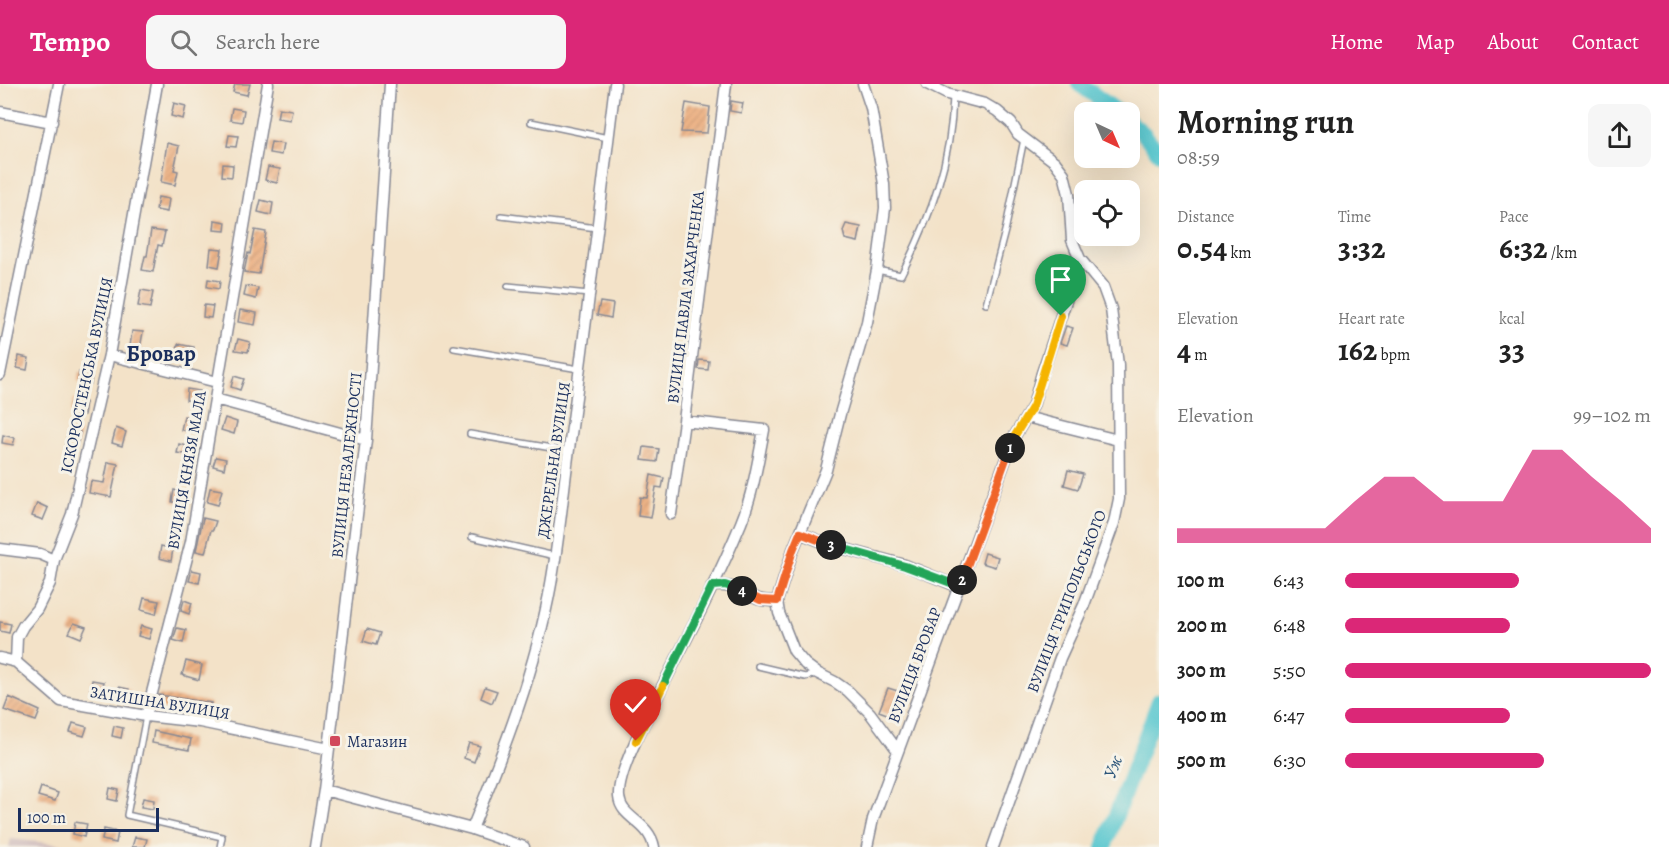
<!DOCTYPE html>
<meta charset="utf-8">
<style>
body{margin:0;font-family:Alegreya,serif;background:#f6f6f6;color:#222;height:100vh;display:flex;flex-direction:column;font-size:22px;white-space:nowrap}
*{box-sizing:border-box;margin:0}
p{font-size:20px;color:#767676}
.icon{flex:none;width:33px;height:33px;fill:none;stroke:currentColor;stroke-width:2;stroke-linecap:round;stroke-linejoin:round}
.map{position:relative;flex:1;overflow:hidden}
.sheet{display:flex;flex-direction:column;background:#fff;width:510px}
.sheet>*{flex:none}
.needle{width:39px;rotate:136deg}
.tools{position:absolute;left:1074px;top:18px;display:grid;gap:12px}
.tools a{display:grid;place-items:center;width:66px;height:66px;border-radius:12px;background:#fff;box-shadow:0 6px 24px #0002;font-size:30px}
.scale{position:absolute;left:18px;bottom:15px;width:141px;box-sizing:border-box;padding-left:6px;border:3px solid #1b2f5e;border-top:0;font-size:16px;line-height:21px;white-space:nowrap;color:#1b2f5e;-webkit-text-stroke:4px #f7f3e8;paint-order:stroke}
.pin{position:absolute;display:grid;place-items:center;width:51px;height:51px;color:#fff;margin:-62px -26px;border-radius:50% 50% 50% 0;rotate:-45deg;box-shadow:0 0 6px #0007}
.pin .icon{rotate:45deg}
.km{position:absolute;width:30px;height:30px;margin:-15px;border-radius:50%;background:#222;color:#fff;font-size:16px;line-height:30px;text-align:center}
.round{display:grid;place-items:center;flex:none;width:63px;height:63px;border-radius:12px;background:#f6f6f6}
.head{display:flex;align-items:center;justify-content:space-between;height:102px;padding:0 18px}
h1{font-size:33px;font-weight:600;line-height:45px}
.figures{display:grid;grid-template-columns:repeat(3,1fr);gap:9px;height:102px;padding:6px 18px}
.figures div{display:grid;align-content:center}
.figures b{font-size:30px;font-weight:600}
.figures small{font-size:16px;font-weight:400}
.figures p{font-size:16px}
.chart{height:168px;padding:12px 18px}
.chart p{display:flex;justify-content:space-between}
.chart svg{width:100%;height:108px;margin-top:6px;fill:#db2777;opacity:.7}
ul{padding:0 18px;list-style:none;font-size:20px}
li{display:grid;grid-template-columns:96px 72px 1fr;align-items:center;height:45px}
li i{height:15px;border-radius:8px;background:#db2777}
header{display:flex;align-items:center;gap:36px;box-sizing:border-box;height:84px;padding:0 30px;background:#db2777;color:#fff}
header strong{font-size:28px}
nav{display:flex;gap:33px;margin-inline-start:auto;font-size:21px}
.search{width:420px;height:54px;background:#f6f6f6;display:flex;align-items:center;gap:15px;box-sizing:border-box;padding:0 21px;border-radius:12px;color:#767676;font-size:22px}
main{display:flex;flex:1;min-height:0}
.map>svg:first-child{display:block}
</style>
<header>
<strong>Tempo</strong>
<div class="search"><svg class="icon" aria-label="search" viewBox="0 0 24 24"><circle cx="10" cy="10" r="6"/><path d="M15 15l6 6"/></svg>Search here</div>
<nav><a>Home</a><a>Map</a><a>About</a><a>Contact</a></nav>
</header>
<main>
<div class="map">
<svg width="1159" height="763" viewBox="0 0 1159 763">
<defs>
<pattern id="building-hatch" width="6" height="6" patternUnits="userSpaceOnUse" patternTransform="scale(1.5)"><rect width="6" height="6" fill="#edb386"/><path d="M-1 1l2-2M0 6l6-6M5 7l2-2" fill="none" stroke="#cb9a76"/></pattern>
</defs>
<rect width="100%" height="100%" fill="#f7f3e8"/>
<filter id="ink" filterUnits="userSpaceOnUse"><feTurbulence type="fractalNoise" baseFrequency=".0167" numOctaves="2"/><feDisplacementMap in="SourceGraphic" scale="12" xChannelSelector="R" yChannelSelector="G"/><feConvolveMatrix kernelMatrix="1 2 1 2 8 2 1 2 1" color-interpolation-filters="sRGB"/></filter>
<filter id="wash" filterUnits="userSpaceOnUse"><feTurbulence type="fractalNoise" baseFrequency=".008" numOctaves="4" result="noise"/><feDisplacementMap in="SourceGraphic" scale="24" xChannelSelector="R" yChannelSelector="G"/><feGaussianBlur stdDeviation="1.35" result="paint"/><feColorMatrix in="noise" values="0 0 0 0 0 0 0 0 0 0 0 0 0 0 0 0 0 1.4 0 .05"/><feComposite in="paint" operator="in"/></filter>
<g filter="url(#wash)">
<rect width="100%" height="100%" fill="#f3e2c8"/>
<!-- industrial -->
<path fill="#d1bfbf" d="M11,755L84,763H9Z"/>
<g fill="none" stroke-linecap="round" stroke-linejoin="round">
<!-- river -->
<path stroke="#5ac7cf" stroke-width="16" d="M1079,0L1118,28
M1130,38L1143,49L1159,69
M1104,763L1159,617"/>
</g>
<g id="blocks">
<!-- building -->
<path fill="url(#building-hatch)" d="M235,0H250L247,11L233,8Z
M731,17L743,19L741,29L730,27Z
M174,19L186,22L183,35L171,32Z
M686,19L710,23L707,49L681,48Z
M232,24L244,26L242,38L230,36Z
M279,24L292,26L290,36L277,34Z
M229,51L238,52L236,63L227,62Z
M271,58L283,60L281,71L269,69Z
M167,59L179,62L174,86L178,87L175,101L161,98Z
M223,80L233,81L232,93L222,92Z
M268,83L280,85L277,99L265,96Z
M158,113L169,115L167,128L156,126Z
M261,116L273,119L271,131L258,128Z
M215,136L226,138L225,147L214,146Z
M846,140L861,143L858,158L845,155L843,147Z
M151,146L165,148L162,162L158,161L153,188L142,186L145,172H147Z
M255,146L266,148L259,190L244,188L248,169L250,170Z
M211,164L222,165L219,183L209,181Z
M208,195L220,197L219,205L207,203Z
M246,202L258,204L256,215L244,212Z
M141,206L153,208L150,224L138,222Z
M600,218L613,220L611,234L597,231Z
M204,221L213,222L211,234L203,233Z
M240,226L257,229L255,241L238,238Z
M1066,242L1073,244L1067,261L1060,259Z
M132,247L143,248L140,265L130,263Z
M238,255L250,258L248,268L235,266Z
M178,260L194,263L192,276L176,274Z
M19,272L29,274L27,286L17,284Z
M699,276L709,277L708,286L698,285Z
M79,288L92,290L91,300L78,298Z
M234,292L244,295L240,306L231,303Z
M187,305L200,307L198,318L186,316Z
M74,315L86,318L84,331L71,329Z
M184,332L196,334L194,348L181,346Z
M225,334L237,338L234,350L221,346Z
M116,344L126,348L122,362L112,359Z
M68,346L80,348L77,362L65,361Z
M3,351L15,354L13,361L2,359Z
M179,360L192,363L191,371L177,369Z
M644,363L659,365L657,378L642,376Z
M216,373L226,375L224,385L213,382Z
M108,378L118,380L111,413L89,409L91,397L104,399Z
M1068,386L1083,390L1078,405L1064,401Z
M651,391L664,394L662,404L656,403L651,434L638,432L640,413L647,414Z
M210,404L222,406L218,421L207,418Z
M174,406L186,409L184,420L172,418Z
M37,419L48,424L43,436L32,432Z
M203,434L216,437L213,446H211L205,469L196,467Z
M161,462L173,465L171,477L159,474Z
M985,469L998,473L995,483L982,479Z
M192,486L201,488L199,499L189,497Z
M144,514L159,517L156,530L141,526Z
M184,516L192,519L189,530L181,527Z
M0,538L11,540L9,549L0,547Z
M74,539L86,543L81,554L69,549Z
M141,542L152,545L149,555L138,552Z
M177,544L186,546L183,559L173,556Z
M367,545L380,549L376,561L363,557Z
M186,577L202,581L199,596L182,591Z
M92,596L104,598L102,610L90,607Z
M119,603L129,605L126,616L117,613Z
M485,603L497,607L492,619L481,614Z
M888,604L901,608L892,632L879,627Z
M159,611L211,619L209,632L156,624Z
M9,613L40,627L36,637L4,626Z
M73,639L87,643L84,652L70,648Z
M114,642L123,644L121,654L112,652Z
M154,647L191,655L189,666L152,659Z
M469,659L480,662L474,678L464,674Z
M41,703L58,709L55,717L38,712Z
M110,704L119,706L117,717L108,715Z
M143,714L154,716L153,725L141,723Z
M75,738L87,740L84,753L73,750Z
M104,745L118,748L116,759L102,756Z
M135,753L147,755L145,763H132Z"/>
</g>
</g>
<g filter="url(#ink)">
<use href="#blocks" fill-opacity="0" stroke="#878893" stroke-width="1.5"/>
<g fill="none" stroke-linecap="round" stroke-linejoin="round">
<!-- lane casing -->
<g stroke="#878893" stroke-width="8">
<path id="lane" d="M531,38L608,54
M501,132L597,144
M877,186L901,191C930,135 952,76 953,12
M508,202L589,210
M986,220L1006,143L1024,55
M454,264L579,285
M470,350L569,367
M472,453L555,472
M758,582L805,593L816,590
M146,632L127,731L222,753L220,763"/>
</g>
<!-- street casing -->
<g stroke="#878893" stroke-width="13">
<path id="street" d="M863,0L871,24L884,100L885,124L877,186L867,238L840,330L826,386L793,466L777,517L779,529L794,567L805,580L817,589L835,598L848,607L870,629L898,667
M927,0L947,10L985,20L997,27L1011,39L1018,50L1055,78L1064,90L1069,110L1072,156L1080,175L1103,203L1111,225L1118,281L1119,415L1114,439L1084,521L1060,574L993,763
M0,28L52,38
M109,271L217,298
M0,290L59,0
M215,315L366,356
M1026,333L1118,356
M671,430L684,337L726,0
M800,449L830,461L905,481L959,503
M0,465L40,470L54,476
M712,502C737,500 737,508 758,515C764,517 771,517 777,517
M0,574L16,578L61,617L146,632L200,638L329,665
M16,578L17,553L23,542L37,525L50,499L54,476L72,430L109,271L157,0
M146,632L191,458L268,0
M324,706L472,745L524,763
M472,745C504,666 536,584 551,500C559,455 563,409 569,365C586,243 600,122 615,0
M315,763L324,706L366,356L390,0
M654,763C649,737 621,735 619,713C617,687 649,631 660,607C688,552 717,497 741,439C753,410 758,377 764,346L684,337
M867,763L873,735L1014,353L1033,322L1042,289L1080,175"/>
</g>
<!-- lane -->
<use href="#lane" stroke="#fff" stroke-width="5"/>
<!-- street -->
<use href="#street" stroke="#fff" stroke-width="10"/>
</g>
</g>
<g fill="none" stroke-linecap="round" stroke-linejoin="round" filter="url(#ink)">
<!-- split-1 casing -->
<g stroke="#fff" stroke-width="12">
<path id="split-1" d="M1010,364L1014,353L1033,322L1061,232"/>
</g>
<!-- split-2 casing -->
<g stroke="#fff" stroke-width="12">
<path id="split-2" d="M962,496L1010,364"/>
</g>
<!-- split-3 casing -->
<g stroke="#fff" stroke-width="12">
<path id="split-3" d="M831,461L905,482L959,502L962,496"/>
</g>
<!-- split-4 casing -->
<g stroke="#fff" stroke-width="12">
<path id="split-4" d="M742,507L760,516L777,517L793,466L800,449L831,461"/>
</g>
<!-- split-5 casing -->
<g stroke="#fff" stroke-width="12">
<path id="split-5" d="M663,602L712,502L725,501L742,507"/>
</g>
<!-- split-6 casing -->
<g stroke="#fff" stroke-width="12">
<path id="split-6" d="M636,657L663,602"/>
</g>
<!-- split-1 -->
<use href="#split-1" stroke="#f5b400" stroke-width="8"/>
<!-- split-2 -->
<use href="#split-2" stroke="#f0652b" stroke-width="8"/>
<!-- split-3 -->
<use href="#split-3" stroke="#22a559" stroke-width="8"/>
<!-- split-4 -->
<use href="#split-4" stroke="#f0652b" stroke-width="8"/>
<!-- split-5 -->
<use href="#split-5" stroke="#22a559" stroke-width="8"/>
<!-- split-6 -->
<use href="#split-6" stroke="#f5b400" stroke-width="8"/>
</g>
<!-- markers -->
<rect fill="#d1495b" stroke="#f7f3e8" stroke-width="2" x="329" y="651" width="12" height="12" rx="3"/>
<g text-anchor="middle" stroke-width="6" stroke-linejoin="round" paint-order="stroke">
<!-- street labels -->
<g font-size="16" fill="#1b2f5e" stroke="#f7f3e8">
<text transform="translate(685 213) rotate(-83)" y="6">ВУЛИЦЯ ПАВЛА ЗАХАРЧЕНКА</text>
<text transform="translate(86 291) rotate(-78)" y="6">ІСКОРОСТЕНСЬКА ВУЛИЦЯ</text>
<text transform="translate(553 376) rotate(-82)" y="6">ДЖЕРЕЛЬНА ВУЛИЦЯ</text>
<text transform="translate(346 381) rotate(-84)" y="6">ВУЛИЦЯ НЕЗАЛЕЖНОСТІ</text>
<text transform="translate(186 386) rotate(-80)" y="6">ВУЛИЦЯ КНЯЗЯ МАЛА</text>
<text transform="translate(1066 517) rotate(-69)" y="6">ВУЛИЦЯ ТРИПОЛЬСЬКОГО</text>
<text transform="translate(914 581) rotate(-69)" y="6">ВУЛИЦЯ БРОВАР</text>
<text transform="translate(160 618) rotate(9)" y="6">ЗАТИШНА ВУЛИЦЯ</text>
</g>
<!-- poi labels -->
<g font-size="16" fill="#1b2f5e" stroke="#f7f3e8" text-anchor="start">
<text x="347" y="663">Магазин</text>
</g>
<!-- water labels -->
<g font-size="18" font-style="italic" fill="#2b557a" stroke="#f7f3e8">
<text transform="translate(1113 683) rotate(-69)" y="6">Уж</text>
</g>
<!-- district labels -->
<g font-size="22" font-weight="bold" fill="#1b2f5e" stroke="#f7f3e8">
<text x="161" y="277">Бровар</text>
</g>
</g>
</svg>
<div class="tools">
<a><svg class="needle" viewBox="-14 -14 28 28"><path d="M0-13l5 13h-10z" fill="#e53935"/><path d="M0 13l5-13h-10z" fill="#767676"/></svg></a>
<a><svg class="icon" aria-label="locate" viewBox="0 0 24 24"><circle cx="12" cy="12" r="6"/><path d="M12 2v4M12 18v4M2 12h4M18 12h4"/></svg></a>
</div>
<div class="scale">100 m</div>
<div class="pin" style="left:1061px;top:232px;background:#1e9e55"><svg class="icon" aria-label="arrive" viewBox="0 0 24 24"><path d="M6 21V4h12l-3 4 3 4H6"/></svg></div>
<div class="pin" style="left:636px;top:657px;background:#d93025"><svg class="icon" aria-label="check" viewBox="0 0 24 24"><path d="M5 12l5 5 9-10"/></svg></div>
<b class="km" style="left:1010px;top:364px">1</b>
<b class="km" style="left:962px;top:496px">2</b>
<b class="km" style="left:831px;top:461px">3</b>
<b class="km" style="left:742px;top:507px">4</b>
</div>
<section class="sheet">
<div class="head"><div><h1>Morning run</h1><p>08:59</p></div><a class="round"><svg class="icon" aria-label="share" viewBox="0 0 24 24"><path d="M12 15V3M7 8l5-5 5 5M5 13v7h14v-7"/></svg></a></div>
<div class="figures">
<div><p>Distance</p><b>0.54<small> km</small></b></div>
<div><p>Time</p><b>3:32</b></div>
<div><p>Pace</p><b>6:32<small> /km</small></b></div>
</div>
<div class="figures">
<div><p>Elevation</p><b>4<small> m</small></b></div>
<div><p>Heart rate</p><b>162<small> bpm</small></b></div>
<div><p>kcal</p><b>33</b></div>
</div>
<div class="chart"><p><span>Elevation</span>99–102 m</p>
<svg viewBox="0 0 160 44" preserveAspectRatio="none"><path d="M0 44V38L10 38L20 38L30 38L40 38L50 38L60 27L70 17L80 17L90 27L100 27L110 27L120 6L130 6L140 17L150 27L160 38V44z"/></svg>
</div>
<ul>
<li><b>100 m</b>6:43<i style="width:57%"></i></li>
<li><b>200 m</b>6:48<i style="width:54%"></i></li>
<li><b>300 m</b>5:50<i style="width:100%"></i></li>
<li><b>400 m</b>6:47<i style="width:54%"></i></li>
<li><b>500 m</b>6:30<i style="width:65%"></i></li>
</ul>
</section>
</main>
